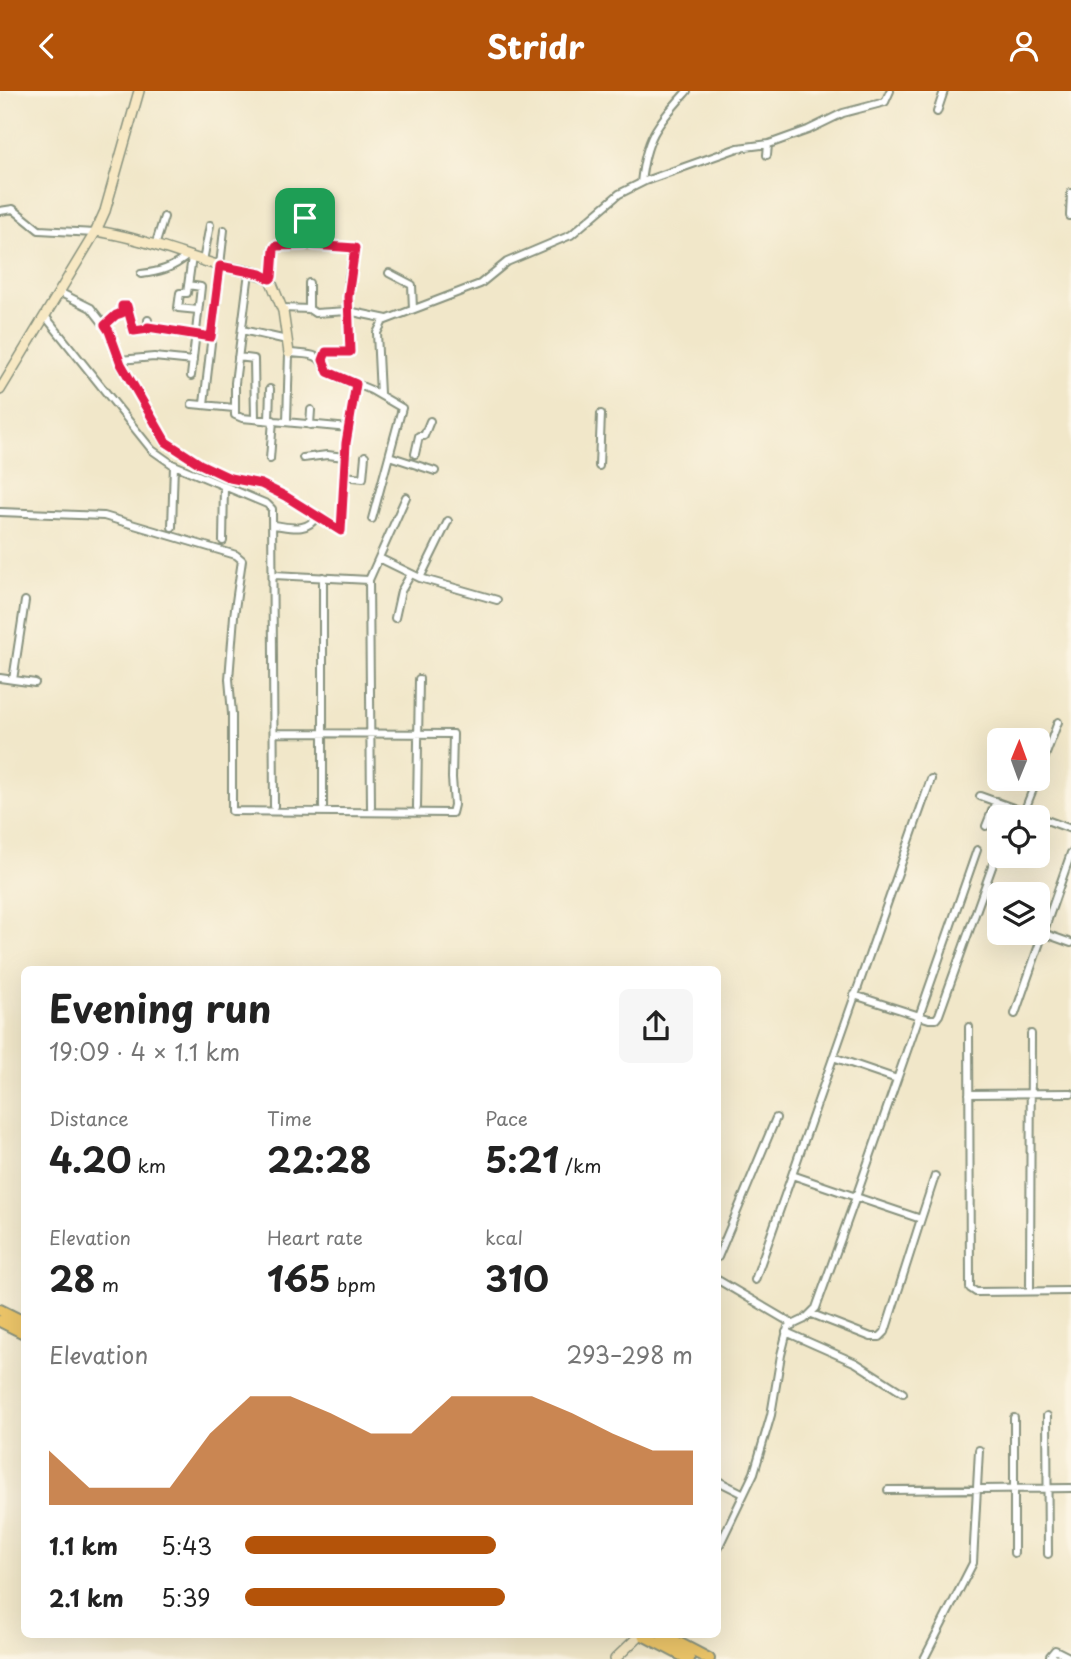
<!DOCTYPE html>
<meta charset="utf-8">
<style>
body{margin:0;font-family:"Playpen Sans",sans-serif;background:#f6f6f6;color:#222;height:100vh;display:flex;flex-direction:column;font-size:26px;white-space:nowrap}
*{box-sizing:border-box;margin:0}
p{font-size:23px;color:#767676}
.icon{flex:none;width:38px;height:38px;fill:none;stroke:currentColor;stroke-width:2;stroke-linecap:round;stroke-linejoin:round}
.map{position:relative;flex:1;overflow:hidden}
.drawer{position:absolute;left:21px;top:875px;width:700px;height:672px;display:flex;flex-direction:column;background:#fff;border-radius:10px;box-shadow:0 7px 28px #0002}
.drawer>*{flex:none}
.needle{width:46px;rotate:1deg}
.tools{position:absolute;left:987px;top:637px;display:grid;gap:14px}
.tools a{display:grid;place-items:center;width:63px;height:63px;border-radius:10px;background:#fff;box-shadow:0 7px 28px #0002;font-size:35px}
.pin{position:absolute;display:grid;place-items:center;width:60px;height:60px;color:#fff;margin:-30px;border-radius:14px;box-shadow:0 4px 10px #0006}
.round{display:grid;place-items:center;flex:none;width:74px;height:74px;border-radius:10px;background:#f6f6f6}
.summary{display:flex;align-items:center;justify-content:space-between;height:119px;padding:0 28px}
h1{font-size:38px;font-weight:700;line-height:52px}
.metrics{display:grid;grid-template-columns:repeat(3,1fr);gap:10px;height:119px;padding:7px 28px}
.metrics div{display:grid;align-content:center}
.metrics b{font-size:35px;font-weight:700}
.metrics small{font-size:19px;font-weight:400}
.metrics p{font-size:19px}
.chart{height:196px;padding:14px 28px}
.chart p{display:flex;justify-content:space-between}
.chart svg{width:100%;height:126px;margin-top:7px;fill:#b45309;opacity:.7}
ul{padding:0 28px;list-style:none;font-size:23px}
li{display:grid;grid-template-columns:112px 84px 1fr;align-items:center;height:52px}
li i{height:18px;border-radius:9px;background:#b45309}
header{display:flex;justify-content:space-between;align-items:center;height:91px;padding:0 28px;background:#b45309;color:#fff;font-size:32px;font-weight:700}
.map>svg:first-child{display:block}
</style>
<header><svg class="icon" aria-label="back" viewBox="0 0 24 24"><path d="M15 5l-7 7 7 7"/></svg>Stridr<svg class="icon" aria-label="person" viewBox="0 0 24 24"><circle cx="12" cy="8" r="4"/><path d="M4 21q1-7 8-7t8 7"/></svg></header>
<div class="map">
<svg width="1071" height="1568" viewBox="0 0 1071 1568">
<rect width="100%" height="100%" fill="#fcf5e5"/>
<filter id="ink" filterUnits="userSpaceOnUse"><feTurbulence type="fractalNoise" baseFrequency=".0143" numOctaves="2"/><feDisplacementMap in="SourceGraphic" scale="14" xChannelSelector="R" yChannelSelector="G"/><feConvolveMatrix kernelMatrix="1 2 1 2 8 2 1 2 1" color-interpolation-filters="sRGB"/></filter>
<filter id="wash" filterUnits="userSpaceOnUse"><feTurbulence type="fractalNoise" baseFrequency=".00686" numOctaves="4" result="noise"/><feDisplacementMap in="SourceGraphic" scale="28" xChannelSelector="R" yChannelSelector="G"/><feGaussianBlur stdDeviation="1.57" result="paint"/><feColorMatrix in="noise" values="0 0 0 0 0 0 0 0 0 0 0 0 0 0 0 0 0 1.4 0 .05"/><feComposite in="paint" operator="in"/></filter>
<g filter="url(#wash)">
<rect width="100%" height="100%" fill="#f1e7c9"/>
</g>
<g filter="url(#ink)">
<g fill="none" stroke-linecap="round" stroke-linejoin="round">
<!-- street casing -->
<g stroke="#88927e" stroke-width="10">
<path id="street" d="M937,21L944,0
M767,64L768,54
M641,92C646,45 657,34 687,0
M0,120L13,118L39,139L95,142
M1070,125L1071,102
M304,154L305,127L316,123
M314,154L316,122
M155,155L164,126
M192,166L187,202H180L178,217L198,219
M203,170L210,134
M249,181L235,292V324L242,327L349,337
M389,182L412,194L413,218
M141,183C159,181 173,177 187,165
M270,188L272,186L273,159L276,155L313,154L355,157L349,187L348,220L387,228
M309,192V218L315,222L348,220L350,261H326L323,269
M188,194L201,196L191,285
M59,201L91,217L109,240L121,273L166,351L200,373L230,387L261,393L285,405L341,440L346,352L356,293
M282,217L309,218
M45,225L152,359L172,373L267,413L272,418L274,715
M105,234L116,224L122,222V215H127L134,241L148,238V229
M148,236L211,246
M242,239L287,249
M238,266L254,268L255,328
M120,269L154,266L193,270
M380,303L377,242L383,230L480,193L507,171L571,144L619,103L645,90L738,57L769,53L808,39L843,22L885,11L890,0
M192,313L234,317
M204,313L224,139
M269,329L270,298
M287,330L289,262C310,264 318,260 328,281L371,299L402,317L372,428
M310,334L311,319
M415,363L419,345H424L430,330
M389,365L435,380
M303,367L327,364L345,366
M270,368L273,329
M599,375L601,323
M344,385L363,387L365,365
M0,421L104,425L236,464L242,469L234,525L229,588L232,623V720L452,722L454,714L452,687L453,643L274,642
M274,434C290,436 307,442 317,425
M172,436L174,374
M223,450L224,395
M379,467L420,487L497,509
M274,484L369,489L371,716
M323,486V716
M420,487L448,430
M369,489L406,406
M395,527L401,500L411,483
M0,587L35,592
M13,589L25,510
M1038,684L1058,631
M980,705L1071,738
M417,716L419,588
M1024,721L1037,688
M986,735L996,710
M1043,842L1071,852
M854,904L929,928H936L939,924L997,762
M1015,923L1071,762
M969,936L970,1197L976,1201L1071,1200
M833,966L897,988
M969,1003L1071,1002
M921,1128L935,1085
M718,1166L776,1027
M718,1189L791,1232
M755,1189L792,1084
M1030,1200L1031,943
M812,1223L871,1246H880L885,1241L921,1128L856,1106L977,759
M786,1241L856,1272L903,1302
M1047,1325L1048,1463
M1014,1327V1462
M718,1390L744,1403
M888,1399L1071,1397
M718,1457L754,1382L771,1324L781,1264L788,1236L805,1228L816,1217L856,1106L792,1084L931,688
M924,1568L973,1472L979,1359
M1057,1568L1050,1565L1055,1559L1071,1567"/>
</g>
<!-- secondary casing -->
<g stroke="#88927e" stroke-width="12">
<path id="secondary" d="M96,140C138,146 177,162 217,174C235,179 254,179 270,188L283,220L289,262
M0,299L96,140L105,120L139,0
M615,1568L640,1544"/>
</g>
<!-- primary casing -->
<g stroke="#88927e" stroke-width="14">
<path id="primary" d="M0,1219L24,1231
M0,1230L24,1242
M643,1544L689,1568
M663,1544L709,1568"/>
</g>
<!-- street -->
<use href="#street" stroke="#fff" stroke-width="6"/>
<!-- secondary -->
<use href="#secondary" stroke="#f7e8c3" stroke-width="9"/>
<!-- primary -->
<use href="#primary" stroke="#ecc569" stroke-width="10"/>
</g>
</g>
<g fill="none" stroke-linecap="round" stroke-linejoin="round" filter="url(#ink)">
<!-- route casing -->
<g stroke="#fff" stroke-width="14">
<path id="route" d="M316,123L314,154L355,157L348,206L350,261H326L323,269L328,281L356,293L346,352L341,440L285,405L261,393L230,387L200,373L166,351L121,273L109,240L105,234L116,224L122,222V215H127L134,240L148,238V236L211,246L220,175L261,183L270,188L272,186L274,159L276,155L304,154L305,127Z"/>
</g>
<!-- route -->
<use href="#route" stroke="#e11d48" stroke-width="9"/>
</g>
</svg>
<div class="tools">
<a><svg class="needle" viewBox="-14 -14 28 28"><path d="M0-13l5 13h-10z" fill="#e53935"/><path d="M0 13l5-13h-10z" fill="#767676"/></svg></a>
<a><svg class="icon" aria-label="locate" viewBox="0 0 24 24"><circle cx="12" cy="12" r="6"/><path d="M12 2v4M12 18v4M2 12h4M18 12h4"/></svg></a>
<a><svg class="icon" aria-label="layers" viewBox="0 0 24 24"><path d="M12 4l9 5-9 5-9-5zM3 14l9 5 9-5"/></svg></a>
</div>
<div class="pin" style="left:305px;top:127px;background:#1e9e55"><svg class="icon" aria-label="arrive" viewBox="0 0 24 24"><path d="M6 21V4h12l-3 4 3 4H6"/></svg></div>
<section class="drawer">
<div class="summary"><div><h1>Evening run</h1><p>19:09 · 4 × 1.1 km</p></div><a class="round"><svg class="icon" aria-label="share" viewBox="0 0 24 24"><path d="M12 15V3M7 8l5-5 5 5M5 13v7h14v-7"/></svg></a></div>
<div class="metrics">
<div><p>Distance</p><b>4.20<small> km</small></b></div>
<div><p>Time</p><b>22:28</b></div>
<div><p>Pace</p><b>5:21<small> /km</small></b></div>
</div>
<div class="metrics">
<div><p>Elevation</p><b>28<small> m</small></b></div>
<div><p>Heart rate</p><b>165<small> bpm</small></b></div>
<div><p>kcal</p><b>310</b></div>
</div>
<div class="chart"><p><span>Elevation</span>293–298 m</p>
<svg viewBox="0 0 160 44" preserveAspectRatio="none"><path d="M0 44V25L10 38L20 38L30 38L40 19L50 6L60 6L70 12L80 19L90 19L100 6L110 6L120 6L130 12L140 19L150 25L160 25V44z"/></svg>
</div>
<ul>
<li><b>1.1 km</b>5:43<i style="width:56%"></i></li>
<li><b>2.1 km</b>5:39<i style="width:58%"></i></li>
</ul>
</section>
</div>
